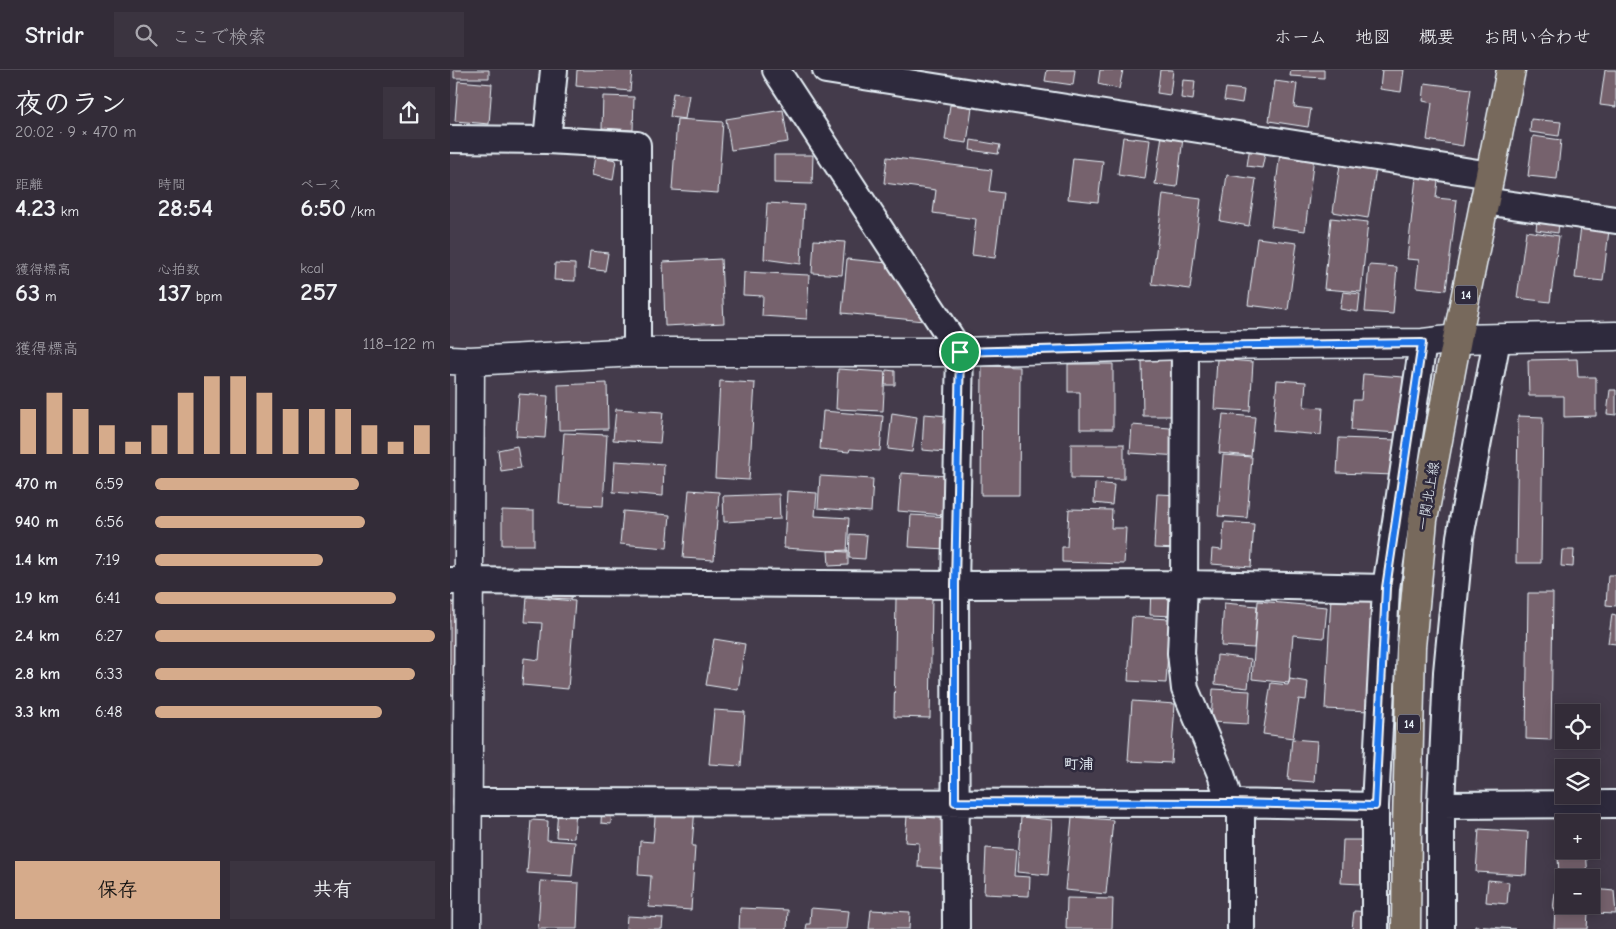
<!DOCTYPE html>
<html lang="ja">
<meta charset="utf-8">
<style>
body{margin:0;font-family:"Comic Neue","Klee One",sans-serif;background:#3b3440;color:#f1f3f6;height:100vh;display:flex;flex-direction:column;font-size:19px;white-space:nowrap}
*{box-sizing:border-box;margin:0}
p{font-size:16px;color:#a9a7ae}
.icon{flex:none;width:28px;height:28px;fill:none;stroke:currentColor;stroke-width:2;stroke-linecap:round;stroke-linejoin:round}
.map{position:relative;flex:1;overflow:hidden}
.panel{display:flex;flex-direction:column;background:#332c38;width:450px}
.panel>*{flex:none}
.buttons{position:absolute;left:1105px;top:634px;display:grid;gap:10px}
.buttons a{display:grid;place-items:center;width:45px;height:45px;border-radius:0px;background:#332c38;box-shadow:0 2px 12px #0003,0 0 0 1px #4e4853;font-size:25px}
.pin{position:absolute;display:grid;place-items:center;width:42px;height:42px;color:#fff;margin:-21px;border:2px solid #fff;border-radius:50%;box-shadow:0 1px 5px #0007}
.round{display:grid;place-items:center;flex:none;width:52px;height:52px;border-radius:0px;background:#3b3440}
.overview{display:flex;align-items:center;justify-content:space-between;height:85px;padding:0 15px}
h1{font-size:28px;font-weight:600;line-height:38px}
.stats{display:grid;grid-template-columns:repeat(3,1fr);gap:8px;height:85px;padding:5px 15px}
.stats div{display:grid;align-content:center}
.stats b{font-size:25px;font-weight:600}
.stats small{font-size:14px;font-weight:400}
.stats p{font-size:14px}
.chart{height:140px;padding:10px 15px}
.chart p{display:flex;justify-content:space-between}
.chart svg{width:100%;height:90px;margin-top:5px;stroke:#d6ab8b;stroke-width:6}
.cta{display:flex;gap:10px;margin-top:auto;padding:10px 15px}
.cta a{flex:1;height:58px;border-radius:0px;background:#d6ab8b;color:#111;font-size:20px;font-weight:600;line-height:58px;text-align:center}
.cta a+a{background:#3b3440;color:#f1f3f6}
ul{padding:0 15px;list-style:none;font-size:16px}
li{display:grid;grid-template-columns:80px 60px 1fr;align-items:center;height:38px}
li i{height:12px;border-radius:6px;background:#d6ab8b}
header{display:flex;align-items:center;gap:30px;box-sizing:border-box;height:70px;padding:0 25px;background:#332c38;border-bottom:1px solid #4e4853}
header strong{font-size:24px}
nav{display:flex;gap:28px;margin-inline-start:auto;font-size:18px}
.search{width:350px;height:45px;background:#3b3440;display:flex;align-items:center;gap:12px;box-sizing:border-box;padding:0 18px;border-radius:0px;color:#a9a7ae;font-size:19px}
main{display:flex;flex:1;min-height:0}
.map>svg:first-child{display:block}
</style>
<header>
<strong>Stridr</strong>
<div class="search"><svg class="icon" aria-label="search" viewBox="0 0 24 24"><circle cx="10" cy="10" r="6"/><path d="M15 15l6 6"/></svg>ここで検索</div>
<nav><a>ホーム</a><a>地図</a><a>概要</a><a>お問い合わせ</a></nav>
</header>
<main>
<section class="panel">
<div class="overview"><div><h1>夜のラン</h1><p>20:02 · 9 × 470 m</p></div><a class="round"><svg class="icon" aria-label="share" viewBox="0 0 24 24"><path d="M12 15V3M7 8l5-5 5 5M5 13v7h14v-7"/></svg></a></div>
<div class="stats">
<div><p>距離</p><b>4.23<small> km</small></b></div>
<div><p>時間</p><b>28:54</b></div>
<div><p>ペース</p><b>6:50<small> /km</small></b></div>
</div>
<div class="stats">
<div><p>獲得標高</p><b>63<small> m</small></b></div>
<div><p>心拍数</p><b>137<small> bpm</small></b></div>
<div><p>kcal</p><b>257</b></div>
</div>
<div class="chart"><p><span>獲得標高</span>118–122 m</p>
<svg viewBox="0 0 160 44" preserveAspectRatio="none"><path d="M5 44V22M15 44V14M25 44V22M35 44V30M45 44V38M55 44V30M65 44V14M75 44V6M85 44V6M95 44V14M105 44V22M115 44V22M125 44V22M135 44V30M145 44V38M155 44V30"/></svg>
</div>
<ul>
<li><b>470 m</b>6:59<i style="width:73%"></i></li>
<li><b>940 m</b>6:56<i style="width:75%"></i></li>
<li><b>1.4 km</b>7:19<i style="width:60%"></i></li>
<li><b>1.9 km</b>6:41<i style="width:86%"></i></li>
<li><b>2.4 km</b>6:27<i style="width:100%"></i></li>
<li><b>2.8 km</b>6:33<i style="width:93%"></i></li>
<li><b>3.3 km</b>6:48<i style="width:81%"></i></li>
</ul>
<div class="cta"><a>保存</a><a>共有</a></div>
</section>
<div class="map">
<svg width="1166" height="859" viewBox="0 0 1166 859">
<rect width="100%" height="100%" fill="#443b4b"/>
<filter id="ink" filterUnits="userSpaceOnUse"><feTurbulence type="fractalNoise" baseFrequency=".02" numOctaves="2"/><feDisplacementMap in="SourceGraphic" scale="10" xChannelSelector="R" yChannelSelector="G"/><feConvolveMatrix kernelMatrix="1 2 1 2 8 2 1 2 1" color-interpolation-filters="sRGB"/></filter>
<g filter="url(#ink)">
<!-- building -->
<path fill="#76626d" stroke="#e8f1f8" d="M4,0H39V8H4Z
M127,0H182L180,21L126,16Z
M597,0H625L623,15L595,11Z
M650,0H673L669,19L648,14Z
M710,0H723L720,25L707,23Z
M841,0H874V8L840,6Z
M932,0H954L951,22L930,19Z
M1155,0H1166V37L1150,35Z
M733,10L745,11L743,30L731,28Z
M8,11L42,14L39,54L5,51Z
M825,11L847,14L844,37L861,39L858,57L819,51Z
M975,13L1021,19L1013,76L977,70L982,33L973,31Z
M776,18L794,20L792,33L774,30Z
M223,23L239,25L235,49L220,47Z
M153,26L184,27L183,60L152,58Z
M500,35L522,37L517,73L495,70Z
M333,40L338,72L281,80L276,49Z
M227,49L273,52L268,123L222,120Z
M1081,49L1111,52L1109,66L1080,62Z
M712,65L733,68L727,117L705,114Z
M1083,66L1111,70L1107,109L1078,106Z
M673,67L700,70L695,109L668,105Z
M521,70L550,75L548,84L520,80Z
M800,76L816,79L812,98L797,96Z
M830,82L864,86L855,161L821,156Z
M324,85H363L362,114L324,113Z
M145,86L166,90L163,110L142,105Z
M437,87L542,100L539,121L553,123L545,188L522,185L526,149L483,143L486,120L434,113Z
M623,88L653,91L648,132L618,129Z
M891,88L927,93L918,148L883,142Z
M777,105L806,109L799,156L770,151Z
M966,107L988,110L986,128L1007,130L996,220L966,217L969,190L957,189Z
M713,124L751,129L740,219L702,214Z
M317,133L354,135L351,194L314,189Z
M1088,141L1110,143L1108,163L1086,160Z
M881,148L918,152L911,222L874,219Z
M1131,156L1159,160L1153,211L1125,208Z
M1076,161L1109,166L1100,232L1067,228Z
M807,168L847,173L838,240L798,235Z
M364,170L395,172L392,205L362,203Z
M140,181L158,183L155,201L138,199Z
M271,189L274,253L215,256L213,192Z
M397,189L458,195L457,206L478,208L474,251L392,243Z
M105,193L125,194V211L104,210Z
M919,195L947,197L943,244L915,242Z
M294,202L359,205L357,249L312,246L313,226L293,225Z
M893,222L910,224L908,242L890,239Z
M767,289L803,292L800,341L764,339Z
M1127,289L1128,307H1146V346L1114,347V326H1079L1078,290Z
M692,290H726V346H693Z
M618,294H663V359H630V322H618Z
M532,296L570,297L569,425H531Z
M388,299L435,302L433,341L386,339Z
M436,300L445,301V315H435Z
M913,304L953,307L950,363L901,360L903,330H911Z
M827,310L856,312L854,337L873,338L871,365L823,361Z
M270,311L305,313L299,410L265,408Z
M157,313L158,359L109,360L108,315Z
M1160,320H1166V345L1157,344Z
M69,324L98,326L95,368L66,366Z
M166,339L213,342L210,373L163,370Z
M373,341L433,346L430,381L400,379L399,382L370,379Z
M442,343L467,347L462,382L438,379Z
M474,344L499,346L496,382L472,380Z
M773,344L805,347L801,386L769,383Z
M1068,346L1093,347L1091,493H1066Z
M682,355L733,359L731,386L680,383Z
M114,363L157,365L153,436L109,434Z
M889,368L946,370L945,405L887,403Z
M621,374H674V409L621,408Z
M67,376L71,398L51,401L48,380Z
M773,385L802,387L797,448L768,446Z
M165,391L214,394L213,426L163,422Z
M451,403L498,406L495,445L448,441Z
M370,406L423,409L421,442L368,438Z
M645,413L664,415L662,435L644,433Z
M239,420L269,422L264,490L233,488Z
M337,421L367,423L365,446L399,448L397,482L334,478Z
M329,424L330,449L274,452L273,426Z
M707,424L731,425L728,479L704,478Z
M619,439L662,440L661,458H676L674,494L612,492V477H617Z
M52,440L84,441V475H52Z
M173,441L220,445L217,478L170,474Z
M461,445L499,447L497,479L459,477Z
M774,452L804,454L801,497L761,494L762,479L772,480Z
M400,464L417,465L415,489L399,488Z
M398,480V495L379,496L378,481Z
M1112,480H1124L1123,497L1111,496Z
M1158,505H1166V536L1156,535Z
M701,517L725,518L724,546L700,545Z
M99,518L122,520L121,529L98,528Z
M1078,523H1103L1101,670L1076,669Z
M77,527L125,531L118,619L72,615L74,588L89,590L92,553L75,552Z
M446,527H482L480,648L444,647Z
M881,527L926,529L920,641L875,639Z
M808,531L877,537L874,568L843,565L839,613L802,609Z
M0,532H5V625H0Z
M774,533L807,536L804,578L771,576Z
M1162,544L1166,545V574L1158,573Z
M682,547L720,549L716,613L678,611Z
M264,569L295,574L288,620L256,615Z
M767,585L801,589L798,618L765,614Z
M840,609L858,612L856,630L849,629L843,668L813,664L821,613L838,615Z
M763,619L800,621L798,654L761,652Z
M682,631L725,634L721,693L678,691Z
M264,640L295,642L291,696L259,694Z
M842,669L867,671L864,712L838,710Z
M206,735L245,737L242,776H245L241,840L199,837L201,806L188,805L190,771L203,772Z
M152,736H162L161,754L151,753Z
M108,738L126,739L124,768L106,767Z
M457,746L504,749L501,799L468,797L469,773L455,772Z
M571,747L602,750L598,805L567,802Z
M622,747L663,750L656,824L615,820Z
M81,750L98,751L97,770L125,772L122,806L77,803Z
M1106,755H1114V780H1136L1138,808H1114V820H1110Z
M1029,759L1078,762L1076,805L1026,802Z
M893,770H914L911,814L891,813Z
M536,778L566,780L564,806L580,807L579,826L534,824Z
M1038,810L1059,812L1057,834L1036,832Z
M91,811L129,813L127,859H88Z
M1144,819L1164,821L1166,844L1143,843Z
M1105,823L1114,824V835H1124V841L1103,839Z
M617,828L663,829L662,859H616Z
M290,838L338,840L337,859H289Z
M361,838L399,841L397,859H356L357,854H360Z
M421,840L460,842L459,859H419Z
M1105,840L1138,843L1137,859H1104Z
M904,841L921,842L920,859H902Z
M177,846L213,848L212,859H176Z
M1025,856L1065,859H1025Z"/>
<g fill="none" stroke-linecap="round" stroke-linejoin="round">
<!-- street casing -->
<g stroke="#e8f1f8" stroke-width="30">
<path id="street" d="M104,0L97,70L187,75V282
M326,0L510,282L505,515L506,859
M376,0L1040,105
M0,69L97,70
M1034,131L1166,150
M735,275L734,514L731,583L735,619L771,704L780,733
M0,511L505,515L734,514L936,518
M17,732L780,733L925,736
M991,735L1166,734
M791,859V733
M925,859V736L936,518L973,273
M991,859V735L997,602L1010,467L1047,269"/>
</g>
<!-- secondary casing -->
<g stroke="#e8f1f8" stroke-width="31">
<path id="secondary" d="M0,290L20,291L187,282H510L735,275L973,273L1007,269L1166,266
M17,859L20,291"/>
</g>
<!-- primary casing -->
<g stroke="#e8f1f8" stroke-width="31">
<path id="primary" d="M956,859L957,755L961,577L973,450L1007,269L1061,0"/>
</g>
<!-- street -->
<use href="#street" stroke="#2f2a3d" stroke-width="26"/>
<!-- secondary -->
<use href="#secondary" stroke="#2f2a3d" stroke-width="28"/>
<!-- primary -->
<use href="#primary" stroke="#77695c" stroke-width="28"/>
</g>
</g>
<g fill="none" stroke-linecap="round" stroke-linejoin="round" filter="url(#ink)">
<!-- route casing -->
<g stroke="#fff" stroke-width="10">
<path id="route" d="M972,273L936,518L925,736L780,733L505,732V515L510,282L735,276Z"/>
</g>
<!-- route -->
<use href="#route" stroke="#1a73e8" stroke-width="6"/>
</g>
<g text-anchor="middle" stroke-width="5" stroke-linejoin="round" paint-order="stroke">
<!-- shield labels -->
<g fill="#2f2a3d" stroke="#b0b5c0" stroke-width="1">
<rect x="1005" y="215.5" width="22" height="19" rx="4"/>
<rect x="948" y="644.5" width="22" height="19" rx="4"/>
</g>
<g font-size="12" font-weight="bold" fill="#e8f1f8">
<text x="1016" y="229">14</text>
<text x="959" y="658">14</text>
</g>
<!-- street labels -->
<g font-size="14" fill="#e8f1f8" stroke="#2f2a3d">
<text transform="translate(978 426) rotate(-80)" y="5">一関北上線</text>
</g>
<!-- neighbourhood labels -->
<g font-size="15" font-weight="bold" fill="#e8f1f8" stroke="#2f2a3d">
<text x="629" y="699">町浦</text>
</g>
</g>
</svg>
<div class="buttons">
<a><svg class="icon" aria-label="locate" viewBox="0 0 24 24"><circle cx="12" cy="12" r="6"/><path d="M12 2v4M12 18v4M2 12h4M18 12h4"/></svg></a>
<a><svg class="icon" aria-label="layers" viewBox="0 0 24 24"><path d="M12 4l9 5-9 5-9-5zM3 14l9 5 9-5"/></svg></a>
<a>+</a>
<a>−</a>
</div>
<div class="pin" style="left:510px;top:282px;background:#1e9e55"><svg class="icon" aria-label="arrive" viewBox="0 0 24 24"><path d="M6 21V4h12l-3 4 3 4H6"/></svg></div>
</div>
</main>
